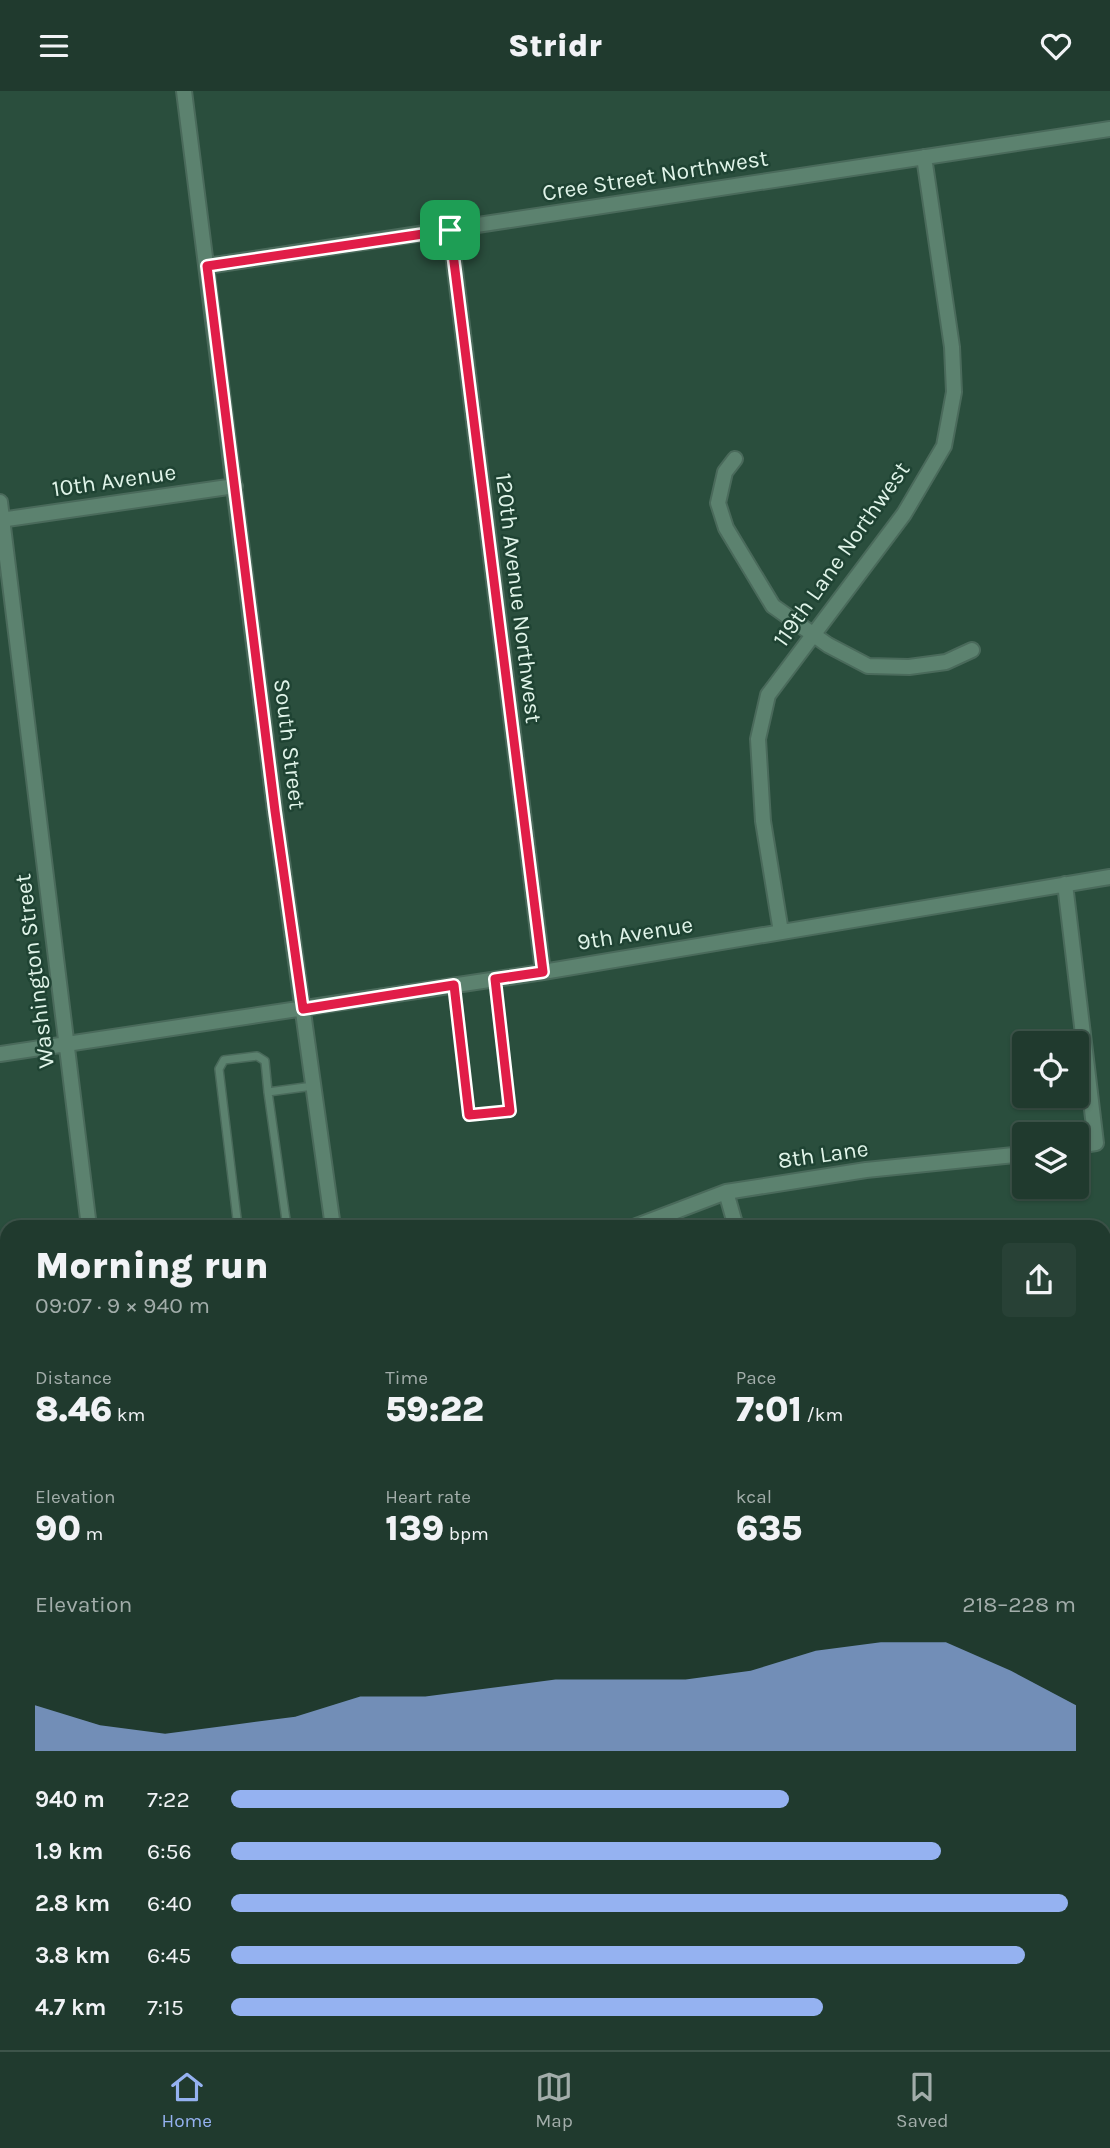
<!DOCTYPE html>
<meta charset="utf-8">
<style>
body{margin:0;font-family:Karla,sans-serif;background:#284136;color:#f1f3f6;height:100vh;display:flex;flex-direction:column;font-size:26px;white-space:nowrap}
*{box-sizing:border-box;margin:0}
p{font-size:23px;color:#a2adaa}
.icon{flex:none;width:38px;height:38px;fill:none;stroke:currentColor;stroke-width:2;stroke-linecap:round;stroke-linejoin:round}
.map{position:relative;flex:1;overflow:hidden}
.sheet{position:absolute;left:0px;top:1129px;width:1111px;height:831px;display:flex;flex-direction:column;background:#203a2e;border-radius:21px 21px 0 0;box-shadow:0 2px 5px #0004,0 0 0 2px #3d544a}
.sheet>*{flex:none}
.controls{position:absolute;left:1012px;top:940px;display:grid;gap:14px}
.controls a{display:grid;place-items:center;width:77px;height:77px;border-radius:7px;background:#203a2e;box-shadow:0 2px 5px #0004,0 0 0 2px #3d544a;font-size:35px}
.pin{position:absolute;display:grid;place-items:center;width:60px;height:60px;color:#fff;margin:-30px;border-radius:14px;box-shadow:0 4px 10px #0006}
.round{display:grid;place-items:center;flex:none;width:74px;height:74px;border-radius:7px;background:#284136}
.overview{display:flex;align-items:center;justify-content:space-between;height:119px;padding:0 35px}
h1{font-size:38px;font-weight:800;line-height:52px}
.figures{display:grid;grid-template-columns:repeat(3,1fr);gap:10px;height:119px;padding:7px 35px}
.figures div{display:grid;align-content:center}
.figures b{font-size:35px;font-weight:800}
.figures small{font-size:19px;font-weight:400}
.figures p{font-size:19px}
.chart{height:196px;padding:14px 35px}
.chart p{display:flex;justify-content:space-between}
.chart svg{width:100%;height:126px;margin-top:7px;fill:#95b2f1;opacity:.7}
ul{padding:0 35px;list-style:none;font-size:23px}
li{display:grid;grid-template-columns:112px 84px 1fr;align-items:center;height:52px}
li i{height:18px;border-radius:9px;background:#95b2f1}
header{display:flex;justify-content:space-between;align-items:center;height:91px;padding:0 35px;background:#203a2e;font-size:32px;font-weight:800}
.tab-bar{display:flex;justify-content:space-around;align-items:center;height:98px;border-top:2px solid #3d544a;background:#203a2e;font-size:19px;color:#a2adaa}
.tab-bar a{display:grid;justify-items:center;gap:4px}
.tab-bar .current{color:#95b2f1}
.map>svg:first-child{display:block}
</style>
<header><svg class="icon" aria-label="menu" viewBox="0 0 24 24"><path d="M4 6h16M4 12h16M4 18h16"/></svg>Stridr<svg class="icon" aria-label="heart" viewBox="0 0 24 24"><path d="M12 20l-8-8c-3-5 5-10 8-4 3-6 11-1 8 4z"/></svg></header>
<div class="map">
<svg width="1110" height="1959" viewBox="0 0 1110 1959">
<rect width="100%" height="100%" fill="#2a4e3d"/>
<!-- built -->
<path fill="#2c5944" d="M1110,1439V1646L1104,1645V1440Z
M451,1953H730L731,1959H452Z"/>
<!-- green -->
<path fill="#8c3f1d" d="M57,1953H417V1959H9Z"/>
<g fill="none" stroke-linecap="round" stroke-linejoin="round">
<!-- service casing -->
<g stroke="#4a6a5b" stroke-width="10">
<path id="service" d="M454,894L469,1024L510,1020L495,889
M268,1001L287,1136
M238,1136L219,978L224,969L257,965L265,970L268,1001L313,995
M1104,1298L1110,1297
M1104,1341L1110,1340
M1104,1517L1110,1516
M1104,1561L1110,1560
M1104,1723L1110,1722
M1104,1939L1110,1924
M0,1948L1,1959
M48,1953L49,1959
M396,1953V1959
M478,1953L479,1959
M674,1953L675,1959
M784,1953L785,1959
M993,1959L998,1953
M1097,1959L1099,1953"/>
</g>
<!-- minor casing -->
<g stroke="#4a6a5b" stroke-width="18">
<path id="minor" d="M184,0L275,720L333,1136
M450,139L543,881
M207,175L1110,38
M735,368L725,381L718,412L726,437L773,515L828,554L868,575L909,576L946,571L972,559
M0,411L89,1136
M0,429L235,395
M1065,793L1096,1052L1076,1055
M781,841L763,730L758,648L768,604L904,423L944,355L954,301L952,256L924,66
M0,963L543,881L1110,786
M726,1101L736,1136
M634,1136L726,1101L866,1079L1024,1063
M0,1488L7,1487
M432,1953L433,1959"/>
</g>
<!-- tertiary casing -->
<g stroke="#4a6a5b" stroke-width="21">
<path id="tertiary" d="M0,1944L7,1943"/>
</g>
<!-- secondary casing -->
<g stroke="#4a6a5b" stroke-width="23">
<path id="secondary" d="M1104,1817L1110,1801
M1056,1959L1058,1953"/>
</g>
<!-- path -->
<path stroke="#759284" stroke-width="2.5" stroke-dasharray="5 5" stroke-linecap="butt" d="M1104,1750L1109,1734
M1104,1781L1110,1779
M1104,1895L1110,1878
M1079,1959L1081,1953"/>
<!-- service -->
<use href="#service" stroke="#5c826f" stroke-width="7"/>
<!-- minor -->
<use href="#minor" stroke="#5c826f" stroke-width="14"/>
<!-- tertiary -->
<use href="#tertiary" stroke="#5c826f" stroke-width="18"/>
<!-- secondary -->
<use href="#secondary" stroke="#6f8995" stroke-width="19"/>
</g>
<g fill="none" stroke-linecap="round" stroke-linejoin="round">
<!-- route casing -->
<g stroke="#fff" stroke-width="14">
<path id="route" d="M450,139L543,881L495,888L510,1020L469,1024L454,894L303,918L275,720L207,175Z"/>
</g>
<!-- route -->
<use href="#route" stroke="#e11d48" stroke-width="9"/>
</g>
<g text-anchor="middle" stroke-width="5" stroke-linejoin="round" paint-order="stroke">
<!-- street labels -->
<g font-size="23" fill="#e0f4e9" stroke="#1f4333">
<text transform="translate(655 84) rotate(-9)" y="8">Cree Street Northwest</text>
<text transform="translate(114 389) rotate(-8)" y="8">10th Avenue</text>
<text transform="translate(841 463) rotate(-55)" y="8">119th Lane Northwest</text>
<text transform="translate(519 507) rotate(83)" y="8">120th Avenue Northwest</text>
<text transform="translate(290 653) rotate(83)" y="8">South Street</text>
<text transform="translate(635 842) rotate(-9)" y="8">9th Avenue</text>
<text transform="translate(34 880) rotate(-97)" y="8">Washington Street</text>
<text transform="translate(823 1063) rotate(-8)" y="8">8th Lane</text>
</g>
</g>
</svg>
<div class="controls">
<a><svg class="icon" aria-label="locate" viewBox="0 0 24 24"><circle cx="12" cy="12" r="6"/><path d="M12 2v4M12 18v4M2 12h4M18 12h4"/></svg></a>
<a><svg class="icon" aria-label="layers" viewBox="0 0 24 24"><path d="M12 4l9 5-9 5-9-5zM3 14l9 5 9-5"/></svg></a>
</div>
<div class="pin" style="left:450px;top:139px;background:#1e9e55"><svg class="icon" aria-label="arrive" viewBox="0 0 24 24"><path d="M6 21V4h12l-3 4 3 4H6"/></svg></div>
<section class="sheet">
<div class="overview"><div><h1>Morning run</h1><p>09:07 · 9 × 940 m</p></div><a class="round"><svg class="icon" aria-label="share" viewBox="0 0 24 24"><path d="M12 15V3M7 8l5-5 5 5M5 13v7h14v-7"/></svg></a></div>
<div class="figures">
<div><p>Distance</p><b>8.46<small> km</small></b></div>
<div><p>Time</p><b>59:22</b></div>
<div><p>Pace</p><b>7:01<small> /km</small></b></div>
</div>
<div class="figures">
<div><p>Elevation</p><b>90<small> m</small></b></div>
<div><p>Heart rate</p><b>139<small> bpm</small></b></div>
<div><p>kcal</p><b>635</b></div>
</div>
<div class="chart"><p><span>Elevation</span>218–228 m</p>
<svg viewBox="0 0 160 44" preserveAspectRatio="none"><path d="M0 44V28L10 35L20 38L30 35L40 32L50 25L60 25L70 22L80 19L90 19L100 19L110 16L120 9L130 6L140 6L150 16L160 28V44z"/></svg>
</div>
<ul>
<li><b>940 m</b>7:22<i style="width:66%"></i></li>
<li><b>1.9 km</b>6:56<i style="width:84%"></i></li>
<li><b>2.8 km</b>6:40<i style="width:99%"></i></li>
<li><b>3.8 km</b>6:45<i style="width:94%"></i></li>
<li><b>4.7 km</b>7:15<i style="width:70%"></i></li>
</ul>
</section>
</div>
<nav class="tab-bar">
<a class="current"><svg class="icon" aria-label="home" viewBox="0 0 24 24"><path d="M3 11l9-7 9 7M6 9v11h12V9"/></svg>Home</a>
<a><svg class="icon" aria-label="map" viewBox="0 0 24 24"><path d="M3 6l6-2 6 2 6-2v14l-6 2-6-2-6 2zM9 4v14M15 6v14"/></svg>Map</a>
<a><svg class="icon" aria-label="saved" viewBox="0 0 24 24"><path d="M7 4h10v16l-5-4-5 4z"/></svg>Saved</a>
</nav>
